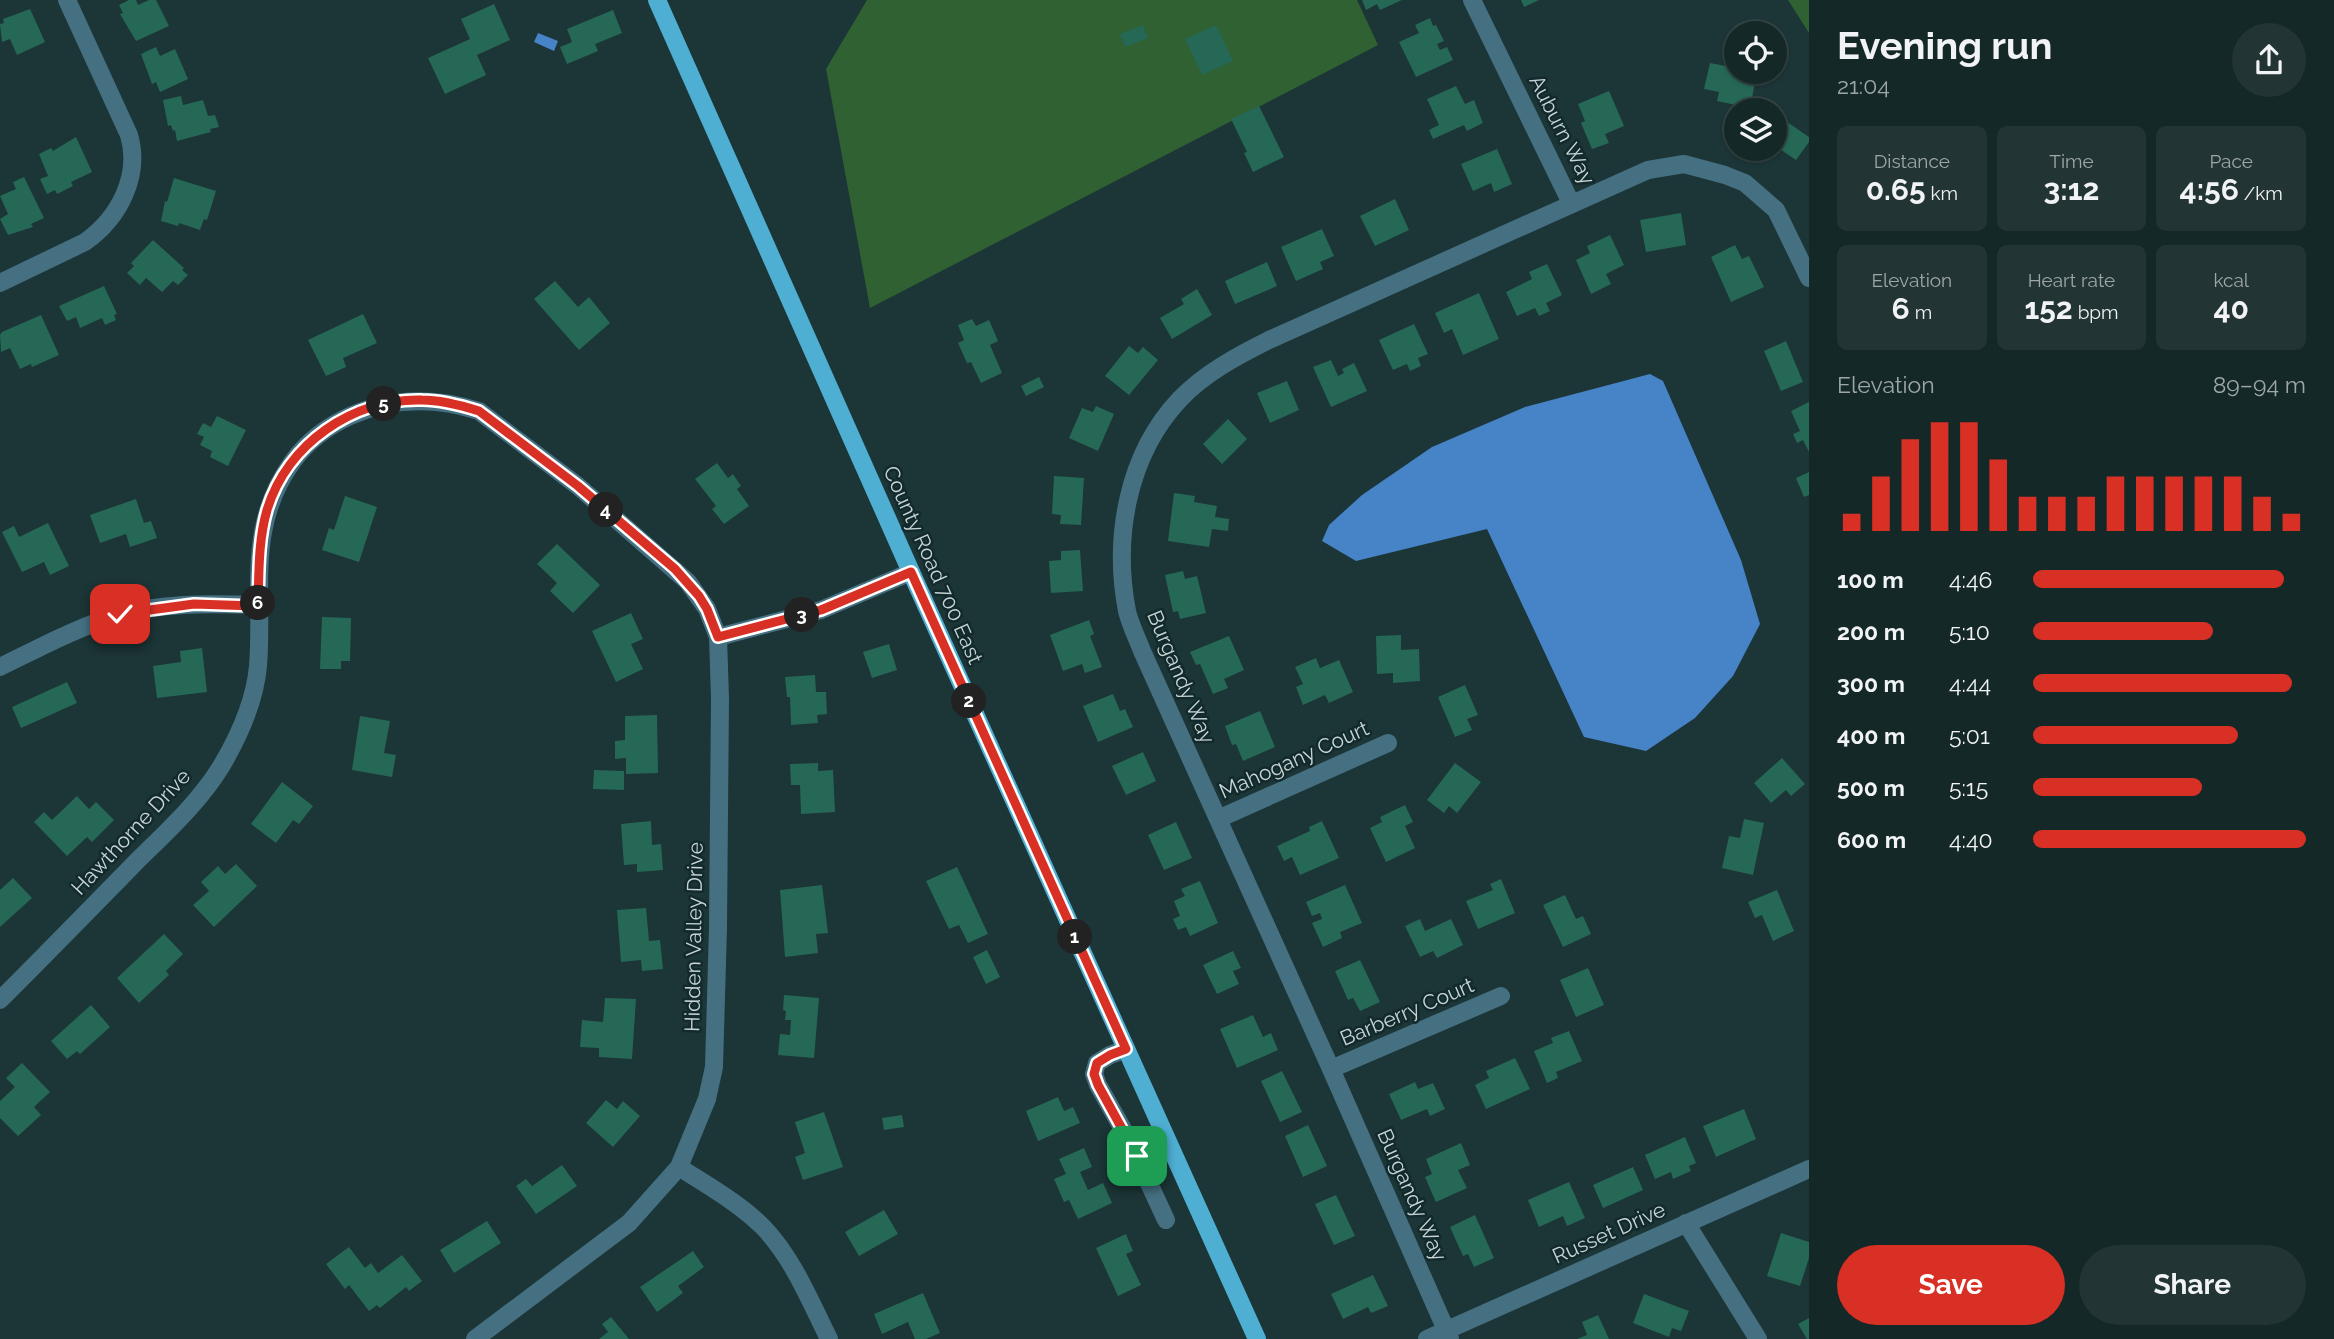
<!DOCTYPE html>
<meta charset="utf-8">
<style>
body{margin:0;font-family:Raleway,sans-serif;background:#223434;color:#f1f3f6;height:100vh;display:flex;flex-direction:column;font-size:26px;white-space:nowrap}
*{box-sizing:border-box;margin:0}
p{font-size:23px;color:#9da6a8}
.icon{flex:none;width:38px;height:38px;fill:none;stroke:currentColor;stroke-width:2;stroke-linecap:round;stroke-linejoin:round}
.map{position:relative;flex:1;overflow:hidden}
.side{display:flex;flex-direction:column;background:#152828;width:525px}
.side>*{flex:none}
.fabs{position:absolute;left:1724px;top:21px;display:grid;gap:14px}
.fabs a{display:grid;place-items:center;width:63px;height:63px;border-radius:50%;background:#152828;box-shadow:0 2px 5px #0004,0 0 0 2px #344445;font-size:35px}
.pin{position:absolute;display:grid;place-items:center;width:60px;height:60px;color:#fff;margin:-30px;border-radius:14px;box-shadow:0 4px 10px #0006}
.km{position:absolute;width:35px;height:35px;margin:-18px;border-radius:50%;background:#222;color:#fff;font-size:19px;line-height:35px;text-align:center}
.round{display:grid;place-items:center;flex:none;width:74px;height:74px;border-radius:37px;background:#223434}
.overview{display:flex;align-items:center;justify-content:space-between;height:119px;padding:0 28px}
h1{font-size:38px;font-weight:700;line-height:52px}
.metrics{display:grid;grid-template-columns:repeat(3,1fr);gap:10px;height:119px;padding:7px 28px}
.metrics div{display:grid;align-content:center;border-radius:10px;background:#223434;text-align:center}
.metrics b{font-size:30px;font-weight:700}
.metrics small{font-size:19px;font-weight:400}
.metrics p{font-size:19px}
.chart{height:196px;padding:14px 28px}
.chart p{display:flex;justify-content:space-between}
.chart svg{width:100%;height:126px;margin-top:7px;stroke:#d93025;stroke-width:6}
.button{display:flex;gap:14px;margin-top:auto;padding:14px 28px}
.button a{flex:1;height:80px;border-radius:42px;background:#d93025;color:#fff;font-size:28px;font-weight:700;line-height:80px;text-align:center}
.button a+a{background:#223434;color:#f1f3f6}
ul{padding:0 28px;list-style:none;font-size:23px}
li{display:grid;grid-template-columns:112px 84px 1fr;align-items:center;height:52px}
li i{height:18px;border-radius:9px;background:#d93025}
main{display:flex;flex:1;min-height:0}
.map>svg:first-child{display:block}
</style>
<main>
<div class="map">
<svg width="1809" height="1339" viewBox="0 0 1809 1339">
<rect width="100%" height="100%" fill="#1c3536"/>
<!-- green -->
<path fill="#306133" d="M867,0H1357L1378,45L870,308L826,69Z
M1788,0H1809V33Z"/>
<!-- water -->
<path fill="#4683c7" d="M538,33L558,41L554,51L534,42Z
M1650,374L1663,381L1741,560L1760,624L1733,676L1695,718L1646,751L1584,737L1487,529L1356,561L1322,541L1329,525L1362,495L1432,447L1525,407Z"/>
<!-- building -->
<path fill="#266856" d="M129,0H136L138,5L149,0H156L169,26L136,41L120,14L123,13L119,5Z
M1362,0H1402L1380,10L1377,4L1366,10Z
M1521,0H1539L1524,7Z
M494,4L510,40L477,55L486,75L445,94L428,58L470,39L461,19Z
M30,9L45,42L17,55L10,39L2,42L0,24L4,23L3,19Z
M613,10L622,33L595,44L598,51L567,64L560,47L572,42L567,29Z
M1430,18L1433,26L1436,25L1444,41L1437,44L1440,50L1447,47L1453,60L1416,77L1399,42L1419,33L1415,25Z
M1143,25L1148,38L1125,47L1120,34Z
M1216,25L1233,61L1202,75L1185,39Z
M156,47L160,56L175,49L188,79L160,92L156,82L152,84L141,54Z
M1710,63L1736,68V72L1757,73L1750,108L1717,101L1719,92L1704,89Z
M1456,86L1465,104L1474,100L1483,123L1467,131L1464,125L1433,139L1429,130L1439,125L1427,99Z
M1609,91L1624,126L1605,134L1609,143L1592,149L1581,123L1585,121L1578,104Z
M181,96L183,105L203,100L208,116L215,115L219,127L210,129L211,132L177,141L175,130L173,131L171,125L168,126L163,100Z
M1259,106L1284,157L1253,172L1244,153L1247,152L1231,119Z
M1774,113L1809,137V142L1796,160L1774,145Z
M76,137L92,172L71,182L73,186L57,194L55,190L47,194L40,179L48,176L39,154L51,148L53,151Z
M1497,149L1512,184L1494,192L1491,183L1473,191L1461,164Z
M24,177L44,218L31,224L33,227L8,235L0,219L8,214L0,196L16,189L13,182Z
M174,178L216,191L207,220L204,219L200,230L179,223L178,226L161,221L165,201L167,202Z
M1395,199L1409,230L1375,246L1360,216Z
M1681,213L1686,245L1646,252L1640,220Z
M1322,229L1334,256L1320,262L1323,269L1296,281L1281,247Z
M1610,235L1624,265L1606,274L1611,284L1591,294L1576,260L1590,253L1587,246Z
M153,240L184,268L182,270L188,275L178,285L173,281L162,292L146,278L140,285L127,273L134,266L131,263Z
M1735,245L1742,259L1749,256L1764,287L1731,302L1711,257Z
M1267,262L1277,286L1235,304L1225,281Z
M1547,264L1562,295L1546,303L1550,311L1539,316L1535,308L1517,316L1506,292L1532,279L1529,272Z
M555,281L578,307L589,297L610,323L579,350L534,299Z
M104,286L117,314L114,315L116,320L105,325L102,318L80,328L76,317L67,321L59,306Z
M1197,289L1212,315L1172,339L1160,318L1184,304L1181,299Z
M1479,293L1499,339L1463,355L1452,329L1444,333L1435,313Z
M363,314L377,343L343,358L346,367L326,376L308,340Z
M41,315L59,355L32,367L31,364L20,369L10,348L1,352L0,335L2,332Z
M972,319L976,326L989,320L998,341L990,345L1002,373L981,383L971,362L967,363L958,343L964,340L958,325Z
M1414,324L1428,354L1418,358L1421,366L1410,371L1407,364L1393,370L1379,340Z
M1786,341L1803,382L1781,391L1764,351Z
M1129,346L1138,353L1143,347L1158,360L1129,395L1105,376Z
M1331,360L1338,376L1344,373L1342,369L1354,363L1367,391L1331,407L1313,367Z
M1039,377L1044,387L1026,396L1021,386Z
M1287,381L1299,410L1270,423L1257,393Z
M1809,402V452L1803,440L1797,443L1793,434L1800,431L1791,411Z
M1096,406L1114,414L1098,451L1069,438L1082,408L1093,412Z
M217,416L246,430L228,466L210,457L212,451L200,445L204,437L197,434L203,423L211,427Z
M1228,419L1247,439L1222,464L1203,444Z
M717,463L728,478L733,474L741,486L737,489L749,506L724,524L712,509L716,506L695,479Z
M1809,472V495L1804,497L1796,478Z
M1054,476L1084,478L1081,525L1060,524L1061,515L1052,514Z
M1174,493L1195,496L1194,502L1217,506L1215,517L1229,519L1228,531L1212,529L1209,547L1168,541Z
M345,496L377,507L359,562L322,550L329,528L334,530Z
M136,499L144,523L151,521L157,538L130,547L126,534L100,543L90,515Z
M48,523L69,566L50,575L44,562L22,572L2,532L14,526L19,537Z
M557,544L600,585L573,613L550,591L557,583L537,564Z
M1080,550L1083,591L1051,593L1049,561L1061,560V551Z
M1183,571L1185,579L1197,576L1206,613L1180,619L1178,611L1173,612L1165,575Z
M631,613L643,639L631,644L643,669L616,682L592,631Z
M322,617L351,618L350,661H341V669H320Z
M1089,620L1094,634L1090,636L1102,667L1085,673L1082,664L1063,671L1050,635Z
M1401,635V650L1419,649L1420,681L1393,683V673L1377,674L1376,636Z
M1229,636L1244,670L1224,679L1228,688L1213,694L1200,664L1196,665L1190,652Z
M889,644L897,670L872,678L863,652Z
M202,648L207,692L157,698L153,666L181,662L180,651Z
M1316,658L1320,668L1339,660L1353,692L1329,703L1325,695L1303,705L1296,687L1303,684L1295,667Z
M815,675L816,692H826L827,714L817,715L818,723L791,725L790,697H787L785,677Z
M67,682L77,703L21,728L12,707Z
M1465,685L1478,715L1467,719L1472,730L1455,737L1438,697Z
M1113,694L1120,711L1125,709L1133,727L1098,742L1083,706Z
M1260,711L1275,747L1243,761L1236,744L1232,745L1225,726Z
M657,715L658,773L626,774V758L615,759V741L625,740V716Z
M360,716L390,721L384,753L396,755L392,777L352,770Z
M1143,752L1156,781L1126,795L1112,766Z
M1782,758L1805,784L1791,796L1786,790L1771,803L1754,783Z
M818,763V771L833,770L835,812L801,814L800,785H791L790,764Z
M1455,763L1481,782L1457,813L1449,806L1444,813L1427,800Z
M594,770L624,771V790L593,789Z
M282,782L313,806L299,824L293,820L276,843L251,824Z
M77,796L89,809L96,802L114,820L92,842L87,837L67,856L34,822L44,812L52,820Z
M1405,805L1413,822L1405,826L1415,848L1386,862L1370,828L1382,822L1380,817Z
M1744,819L1764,823L1753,875L1722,868L1729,836L1740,838Z
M651,821L652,845L661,844L663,870L637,872V864L624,865L621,824Z
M1322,821L1339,858L1300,875L1292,857L1284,861L1277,846L1310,831L1309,827Z
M1176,822L1192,858L1164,870L1148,835Z
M236,864L257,886L214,927L193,905L209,891L201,882L218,866L225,874Z
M957,867L988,934L968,943L959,925L949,929L926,881Z
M13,878L32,898L0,927V890Z
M1501,879L1515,913L1478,929L1466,901L1493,890L1490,884Z
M1200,881L1218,923L1190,936L1186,927L1178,930L1173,919L1180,916L1174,901L1185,896L1181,889Z
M822,885L828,933L816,934L818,953L785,957L780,890Z
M1345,885L1362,923L1340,932L1342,938L1323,947L1312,923L1322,919L1320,913L1312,916L1306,902Z
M1777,890L1794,931L1773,941L1762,915L1755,918L1748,902Z
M1565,895L1576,919L1583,916L1591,934L1563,947L1543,905Z
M646,908L649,941L660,940L663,969L642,971L641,960L621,962L617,910Z
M1420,919L1425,931L1451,919L1463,945L1437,958L1433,951L1420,957L1405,926Z
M164,934L183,954L166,971L169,975L139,1003L117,978Z
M987,950L1000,977L986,984L973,957Z
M1233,951L1241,968L1233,971L1239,984L1217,994L1203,965Z
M1360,960L1380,1002L1360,1011L1353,998L1348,1000L1335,971Z
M1588,968L1604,1005L1576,1017L1560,980Z
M784,995L819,998L814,1058L778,1055L780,1034L790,1035L791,1020H785L786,1011L783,1010Z
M605,998L636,999L632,1059L599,1057V1048L580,1047L582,1020L603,1022Z
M91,1005L110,1027L80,1054L77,1051L67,1059L51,1041Z
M1253,1015L1263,1037L1271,1033L1278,1050L1237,1068L1220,1029Z
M1569,1031L1582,1061L1556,1072L1558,1078L1547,1083L1534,1051L1553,1043L1551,1038Z
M1515,1058L1530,1089L1486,1109L1475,1085L1489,1078L1486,1071Z
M22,1063L50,1092L34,1107L41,1115L18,1136L0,1118V1101L15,1087L6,1078Z
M1282,1071L1302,1112L1280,1122L1261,1081Z
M1415,1082L1418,1089L1433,1083L1445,1109L1430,1116L1427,1109L1401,1120L1389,1094Z
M1058,1097L1064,1111L1073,1107L1080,1123L1038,1141L1026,1111Z
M606,1100L617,1109L623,1101L640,1116L613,1147L586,1123Z
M1744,1109L1756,1139L1716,1157L1703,1126Z
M824,1112L843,1167L803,1180L795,1157L805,1153L795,1122Z
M902,1115L904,1127L884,1130L882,1118Z
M1308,1125L1327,1166L1303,1177L1285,1136Z
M1685,1137L1696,1163L1689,1166L1691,1171L1673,1179L1671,1172L1655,1179L1645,1155Z
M1461,1143L1470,1165L1458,1170L1467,1188L1436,1202L1425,1177L1432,1174L1426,1159Z
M1084,1148L1092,1167L1080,1172L1088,1190L1103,1183L1112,1203L1078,1219L1069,1200L1064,1202L1054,1179L1066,1174L1059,1159Z
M562,1165L577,1186L536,1214L516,1186L526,1179L532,1186Z
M1633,1167L1643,1190L1603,1208L1593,1185Z
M1569,1182L1585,1218L1567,1226L1563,1216L1539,1227L1528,1200Z
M1336,1195L1355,1236L1334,1245L1315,1204Z
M884,1210L898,1234L859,1256L845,1232Z
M1475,1215L1494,1258L1474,1267L1468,1254L1463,1256L1450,1227Z
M487,1221L501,1243L454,1273L440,1250Z
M1781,1233L1809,1242V1258L1800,1286L1767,1276Z
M1126,1234L1133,1251L1126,1254L1141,1285L1118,1296L1096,1248Z
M349,1247L365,1268L371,1263L378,1273L402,1255L422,1281L409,1291L406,1287L380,1308L377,1305L369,1311L349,1285L345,1289L326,1264Z
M693,1251L704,1267L678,1286L683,1293L657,1312L640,1287Z
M1373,1275L1388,1306L1371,1313L1368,1307L1343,1319L1331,1294Z
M923,1293L940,1333L926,1339H915L908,1322L882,1334L874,1314Z
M1644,1294L1689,1311L1681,1331L1672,1328L1669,1337L1633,1323Z
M1598,1315L1609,1339H1577L1587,1335L1582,1322Z
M611,1317L629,1339H599L608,1332L602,1324Z
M1809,1318V1339H1807L1798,1324Z"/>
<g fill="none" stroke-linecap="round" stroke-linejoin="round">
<!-- minor -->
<path stroke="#457082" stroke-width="18" d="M1472,0L1571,203
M0,283L85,242C119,218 141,176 129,135L67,0
M718,637L821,610L911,572
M0,667C39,648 77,627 119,615C164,602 212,604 258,605
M1218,819L1388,743
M0,1000C45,955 89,910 134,864C165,833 199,803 222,765C239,736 255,700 258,666C264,592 245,527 293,461C307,442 328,426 350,416C393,397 435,397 479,411L578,486L688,582L707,609L718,637L720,698L718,927L714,1067L707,1099L679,1167L629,1223L475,1339
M1126,1049L1110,1055L1097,1063L1094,1074L1098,1085L1129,1140L1166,1220
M1331,1069L1501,996
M679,1167C708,1186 739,1203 763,1227C793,1258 810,1301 829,1339
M1686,1223L1758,1339
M1427,1339L1809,1169
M1450,1339L1331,1069L1142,651C1137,638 1130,624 1127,611C1113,538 1127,455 1180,399C1205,373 1237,356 1269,340L1648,170L1684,164L1725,175L1745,183L1776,210L1809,278"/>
<!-- major -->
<path stroke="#4eafd3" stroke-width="18" d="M657,0L911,572L1257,1339"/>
</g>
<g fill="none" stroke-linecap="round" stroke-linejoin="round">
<!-- route casing -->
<g stroke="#fff" stroke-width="14">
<path id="route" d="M120,614L194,604L258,606C259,574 258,541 267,510C287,444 353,398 422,400C442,400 460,405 479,411L578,486L675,569L699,596L707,609L718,637L821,610L911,572L1126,1049L1110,1055L1097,1063L1094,1074L1098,1085L1137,1156"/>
</g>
<!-- route -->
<use href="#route" stroke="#d93025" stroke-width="9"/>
</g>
<g text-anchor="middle" stroke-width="5" stroke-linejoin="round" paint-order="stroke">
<!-- street labels -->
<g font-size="21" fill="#c7d5d6" stroke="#122a2c">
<text transform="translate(1562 130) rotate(63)" y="7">Auburn Way</text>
<text transform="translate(933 565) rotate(66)" y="7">County Road 700 East</text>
<text transform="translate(1181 677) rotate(67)" y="7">Burgandy Way</text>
<text transform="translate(1294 760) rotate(-24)" y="7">Mahogany Court</text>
<text transform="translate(131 832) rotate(-47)" y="7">Hawthorne Drive</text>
<text transform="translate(694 937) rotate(-89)" y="7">Hidden Valley Drive</text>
<text transform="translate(1407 1012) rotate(-23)" y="7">Barberry Court</text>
<text transform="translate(1412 1195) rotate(66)" y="7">Burgandy Way</text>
<text transform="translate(1609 1233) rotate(-24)" y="7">Russet Drive</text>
</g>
</g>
</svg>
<div class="fabs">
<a><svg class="icon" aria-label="locate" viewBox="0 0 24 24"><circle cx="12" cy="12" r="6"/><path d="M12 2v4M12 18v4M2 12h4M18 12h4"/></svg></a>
<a><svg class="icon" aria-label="layers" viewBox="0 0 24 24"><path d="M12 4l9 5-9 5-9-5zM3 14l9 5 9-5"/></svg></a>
</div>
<div class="pin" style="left:1137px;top:1156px;background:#1e9e55"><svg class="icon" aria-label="arrive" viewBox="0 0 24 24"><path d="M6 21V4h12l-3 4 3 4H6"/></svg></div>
<div class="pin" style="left:120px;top:614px;background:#d93025"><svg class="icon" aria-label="check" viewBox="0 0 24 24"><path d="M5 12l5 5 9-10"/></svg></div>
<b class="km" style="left:1075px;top:937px">1</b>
<b class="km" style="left:969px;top:701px">2</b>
<b class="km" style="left:802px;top:615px">3</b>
<b class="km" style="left:606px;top:510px">4</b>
<b class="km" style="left:384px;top:404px">5</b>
<b class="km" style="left:258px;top:603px">6</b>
</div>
<section class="side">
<div class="overview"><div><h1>Evening run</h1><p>21:04</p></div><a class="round"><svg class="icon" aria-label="share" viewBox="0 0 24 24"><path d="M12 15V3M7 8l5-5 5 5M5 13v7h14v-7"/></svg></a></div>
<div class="metrics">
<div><p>Distance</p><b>0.65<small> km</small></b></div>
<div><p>Time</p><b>3:12</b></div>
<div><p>Pace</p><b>4:56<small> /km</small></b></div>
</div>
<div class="metrics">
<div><p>Elevation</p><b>6<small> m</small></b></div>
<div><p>Heart rate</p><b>152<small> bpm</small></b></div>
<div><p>kcal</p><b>40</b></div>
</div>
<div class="chart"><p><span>Elevation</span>89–94 m</p>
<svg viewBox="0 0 160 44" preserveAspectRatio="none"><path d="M5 44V38M15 44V25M25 44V12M35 44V6M45 44V6M55 44V19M65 44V32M75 44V32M85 44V32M95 44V25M105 44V25M115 44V25M125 44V25M135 44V25M145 44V32M155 44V38"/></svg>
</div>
<ul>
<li><b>100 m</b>4:46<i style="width:92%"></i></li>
<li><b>200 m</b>5:10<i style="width:66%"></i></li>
<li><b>300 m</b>4:44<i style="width:95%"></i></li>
<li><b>400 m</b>5:01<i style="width:75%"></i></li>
<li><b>500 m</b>5:15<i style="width:62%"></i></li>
<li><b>600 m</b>4:40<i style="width:100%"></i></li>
</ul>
<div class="button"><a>Save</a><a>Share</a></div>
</section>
</main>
